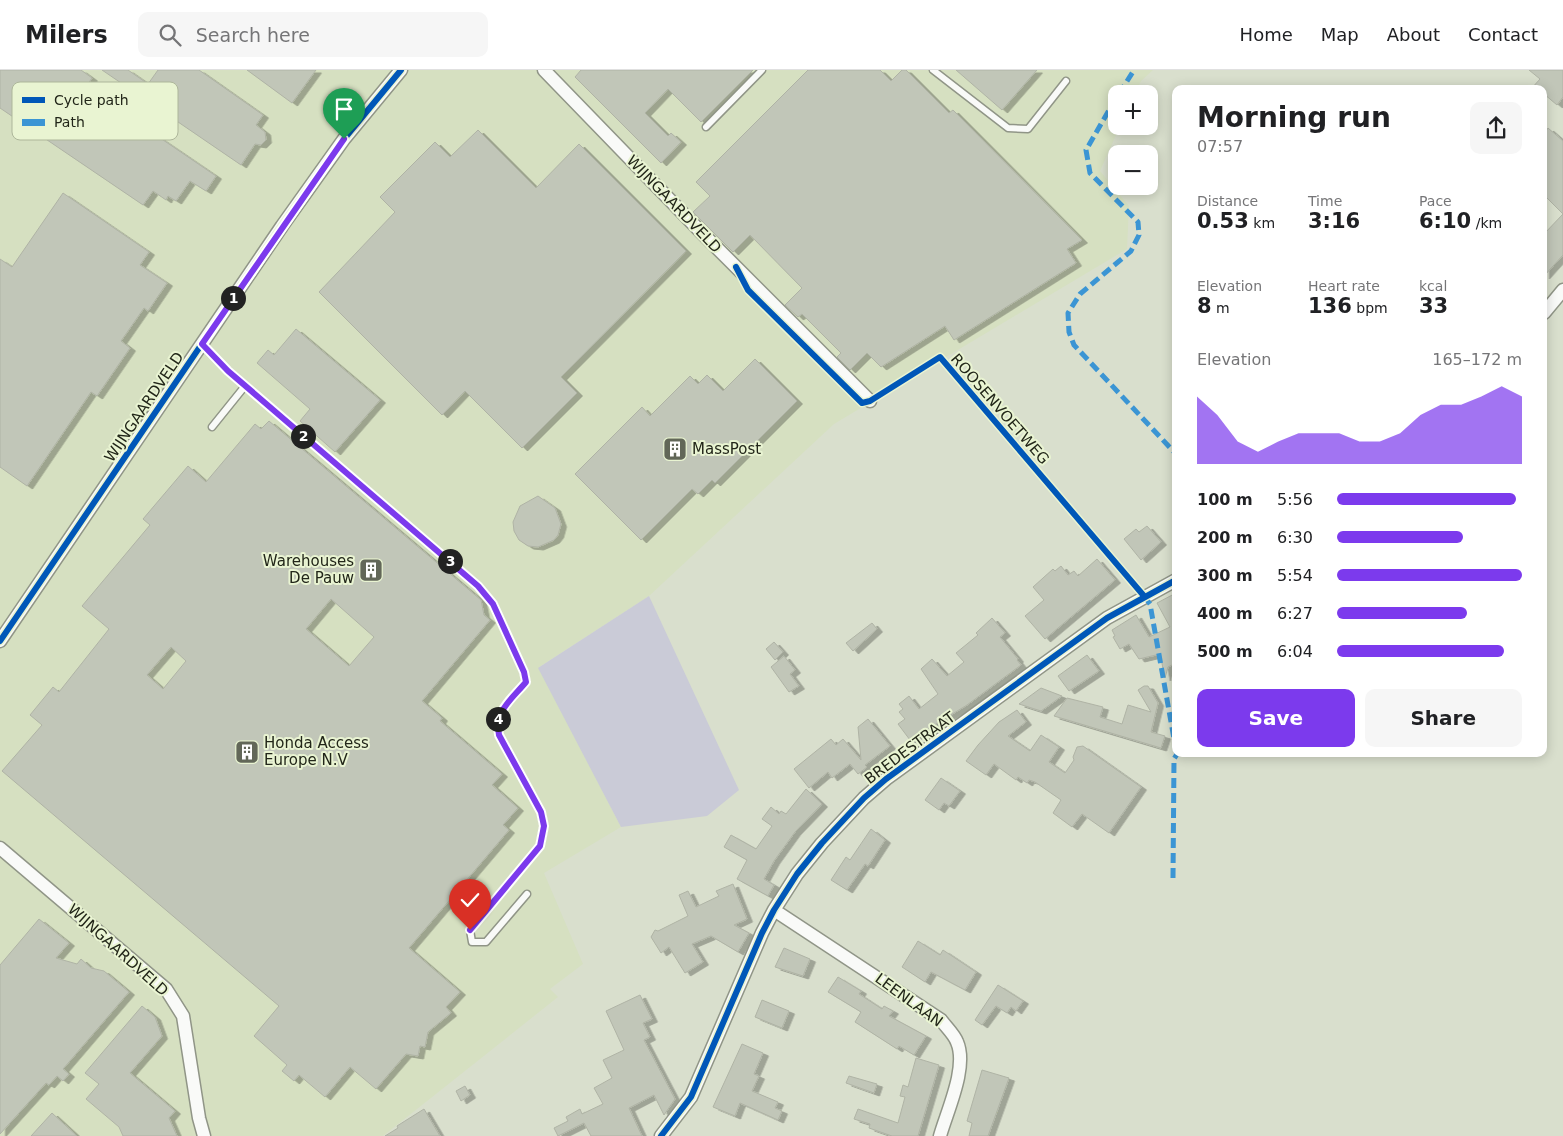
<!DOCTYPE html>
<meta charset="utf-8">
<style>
body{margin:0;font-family:"DejaVu Sans",sans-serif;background:#f6f6f6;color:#202124;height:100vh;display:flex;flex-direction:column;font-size:19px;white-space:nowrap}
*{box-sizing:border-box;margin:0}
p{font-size:16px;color:#757577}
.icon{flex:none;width:28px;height:28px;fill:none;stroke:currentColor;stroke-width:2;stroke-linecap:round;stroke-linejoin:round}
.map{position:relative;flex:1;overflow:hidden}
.details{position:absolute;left:1172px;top:15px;width:375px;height:672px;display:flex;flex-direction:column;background:#fff;border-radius:10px;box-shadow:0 2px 12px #0003}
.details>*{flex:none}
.buttons{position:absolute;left:1108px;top:15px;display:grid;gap:10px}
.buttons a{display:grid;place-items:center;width:50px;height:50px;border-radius:10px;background:#fff;box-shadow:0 2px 12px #0003;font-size:25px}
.pin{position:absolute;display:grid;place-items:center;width:42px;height:42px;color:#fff;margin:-51px -21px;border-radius:50% 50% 50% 0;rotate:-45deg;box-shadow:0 0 5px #0007}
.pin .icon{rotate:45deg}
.km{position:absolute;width:25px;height:25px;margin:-12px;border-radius:50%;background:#222;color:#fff;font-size:14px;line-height:25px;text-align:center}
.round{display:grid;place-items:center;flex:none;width:52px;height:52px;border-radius:10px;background:#f6f6f6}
.headline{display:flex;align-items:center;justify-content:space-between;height:85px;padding:0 25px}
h1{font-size:28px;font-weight:600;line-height:38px}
.stats{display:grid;grid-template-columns:repeat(3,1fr);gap:8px;height:85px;padding:5px 25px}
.stats div{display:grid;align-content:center}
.stats b{font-size:21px;font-weight:600}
.stats small{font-size:14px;font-weight:400}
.stats p{font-size:14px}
.chart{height:140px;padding:10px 25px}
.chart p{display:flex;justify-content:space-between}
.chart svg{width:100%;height:90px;margin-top:5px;fill:#7c3aed;opacity:.7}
.cta{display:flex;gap:10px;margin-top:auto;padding:10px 25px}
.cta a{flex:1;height:58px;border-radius:10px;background:#7c3aed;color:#fff;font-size:20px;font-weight:600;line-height:58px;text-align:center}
.cta a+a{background:#f6f6f6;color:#202124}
ul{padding:0 25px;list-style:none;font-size:16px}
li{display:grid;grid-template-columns:80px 60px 1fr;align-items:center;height:38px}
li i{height:12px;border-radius:6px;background:#7c3aed}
header{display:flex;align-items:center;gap:30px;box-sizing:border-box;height:70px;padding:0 25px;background:#fff;border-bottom:1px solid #e0e0e0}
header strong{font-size:24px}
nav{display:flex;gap:28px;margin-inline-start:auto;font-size:18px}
.search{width:350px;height:45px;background:#f6f6f6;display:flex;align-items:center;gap:12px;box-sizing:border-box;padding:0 18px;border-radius:10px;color:#757577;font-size:19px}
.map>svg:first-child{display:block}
</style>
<header>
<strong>Milers</strong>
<div class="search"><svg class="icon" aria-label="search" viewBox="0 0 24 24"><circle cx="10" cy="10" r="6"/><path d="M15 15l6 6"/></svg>Search here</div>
<nav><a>Home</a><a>Map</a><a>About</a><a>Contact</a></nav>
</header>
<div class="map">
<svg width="1563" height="1066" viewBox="0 0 1563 1066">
<defs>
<filter id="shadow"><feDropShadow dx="5.5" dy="3" stdDeviation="0" flood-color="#0004"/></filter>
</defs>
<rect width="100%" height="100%" fill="#d9dfcd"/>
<!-- built -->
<path fill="#d6e0c1" d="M0,0H1153L1141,11L1135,24H1116V56H1120L1100,101L1129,136L1127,179L834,354L649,526L539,597L621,757L544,803L583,894L550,919L558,927L383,1066H0Z"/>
<!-- green -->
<path fill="#cacbd7" d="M649,526L739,720L707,746L621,757L538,598Z"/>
<!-- building -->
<path fill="#c1c6b8" stroke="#afb3a5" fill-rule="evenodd" filter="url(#shadow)" d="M0,0H81L92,8L81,24L97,25L216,106L206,121L190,111L176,131L168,126L166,130L153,121L143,135L0,38Z
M102,0H128L148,14L158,0H199L263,45L256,55L265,62L266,70L261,75L255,74L241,95Z
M247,0H316L292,33Z
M581,0H753L701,52L668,19L645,43L668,66L671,63L681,72L661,93L575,7Z
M808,0H880L891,11L902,0H906L949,43L953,40L1082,170L1067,179L1076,193L954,270L945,256L881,297L867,283L850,300L837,287L841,283L802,244L798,247L785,235L802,218L750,165L733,182L693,142L710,126L696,112Z
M956,0H1037L1002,40Z
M1529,0H1563V27L1557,35L1544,24V19H1531L1540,9Z
M1548,58L1563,71V185L1544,206V164L1563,144L1544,125V64Z
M478,60L536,118L579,74L686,181L561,307L577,323L522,378L465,321L442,345L319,222L395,142L380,127L435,72L450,87Z
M63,123L149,182L140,195L167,213L148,241L144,238L121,271L130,278L97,326L91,322L27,416L0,397V189L12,197Z
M296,259L380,330L335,382L300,351L310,339L257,293L268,280L274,285Z
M755,289L797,331L715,413L712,410L698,424L692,419L641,470L575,404L642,337L650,346L690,306L698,314L707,305L723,321Z
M269,351L481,530L484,545L490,550L422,631L442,648L440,651L502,704L492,715L518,738L503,755L509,760L409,878L460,922L446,937L451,943L428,962L425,977L420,976L418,986L406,984L376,1019L350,997L325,1027L299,1005L294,1011L282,1001L287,995L254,966L279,936L2,701L42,655L30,645L53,617L59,622L109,559L82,536L150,455L143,449L188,396L206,412L255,354L261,359ZM331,529L374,567L349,596L306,559ZM171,577L186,591L163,619L147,605Z
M538,426L555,438L561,454L558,465L554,470L538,477L528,476L519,470L514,461L513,452L520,436Z
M1147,456L1161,472L1141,490L1124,469L1136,459L1139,462Z
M1097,489L1115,510L1045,569L1025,546L1044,530L1033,517L1053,499L1055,501L1061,496L1068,505L1074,501L1078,506Z
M1176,523V593L1168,597L1165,608L1160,584L1139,589L1129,574L1120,579L1113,567L1115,566L1112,560L1136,545L1149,567L1170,557L1157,533Z
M992,548L1005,563L1000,567L1018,589L1017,590L1021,595L967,635L910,670L898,654L905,649L899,642L903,639L899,634L909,626L919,639L938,624L921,599L932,589L947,606L964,592L956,583L978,565L976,563Z
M872,553L877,559L853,581L846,573Z
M774,572L783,582L775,590L766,579Z
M1087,585L1099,601L1069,621L1058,606Z
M784,586L795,600L790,604L799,616L789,622L771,597Z
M1144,616H1148L1158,633L1151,662L1165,666L1161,678L1054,646L1067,628L1103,637L1100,647L1122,654L1128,635L1151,642L1138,620Z
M1041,618L1062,626L1041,641L1019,634Z
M1017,640L1026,652L1008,666L1030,681L1041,665L1059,677L1049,692L1065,703L1074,690L1073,687L1077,677L1083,676L1141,717L1109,763L1082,744L1072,757L1053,743L1061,730L1035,712L1029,710L1027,713L1018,707L1016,710L994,694L986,705L966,691L978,675L999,652Z
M868,649L890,676L865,695L867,697L858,704L850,694L832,708L828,702L809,718L794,699L831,669L836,675L843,669L861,690L858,657Z
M941,708L960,721L949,736L944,733L939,740L925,730Z
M806,719L822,734L795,762L774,791L764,809L774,815L768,826L737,809L747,790L724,777L731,765L756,779L772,756L762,749L771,737L779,744L781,741L786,744Z
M871,759L885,770L868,796L865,794L847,820L831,810L846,787L850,790Z
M733,814L747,849L734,855L749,863L738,882L711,866L692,874L703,892L685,903L669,877L661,883L651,867L655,860L658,861L688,846L679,825L688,821L696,837L719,826L716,821Z
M39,849L69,873L56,888L77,894L81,889L91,898L104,901L129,922L63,999L69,1004L63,1011L57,1006L49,1015L46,1013L0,1064V895Z
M918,871L940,885L943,880L976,902L965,920L931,902L925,912L902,897Z
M784,878L810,889L803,906L775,897Z
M838,907L861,921L859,924L882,939L884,936L893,941L889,946L926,966L914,985L899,976L897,979L855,952L861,942L828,922Z
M998,915L1023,931L1016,941L1011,937L1007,943L996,936L982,955L975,950Z
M640,925L652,949L643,953L650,967L644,970L675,1029L664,1045L654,1025L629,1038L642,1066H591L584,1053L558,1066L554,1058L568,1051L566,1047L580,1039L582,1044L603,1034L594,1018L612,1008L603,990L624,980L606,941Z
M762,930L789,941L782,958L755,947Z
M142,936L155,947L162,966L130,1003L175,1041L169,1048L177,1066H123L119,1057L86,1029L99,1014L85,1003Z
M742,974L763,983L754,1004L759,1006L752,1021L778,1032L775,1038L782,1041L778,1050L740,1033L735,1046L713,1037Z
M916,988L939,995L918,1066H892L869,1058L870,1054L854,1049L858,1039L898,1053L905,1027L900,1026L903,1015L908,1017Z
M982,1000L1009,1008L988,1066H969L972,1053L967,1051Z
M849,1006L877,1014L874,1023L846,1013Z
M465,1016L470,1025L461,1031L456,1021Z
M424,1039L440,1066H385L398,1058L397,1056Z
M52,1043L77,1066H31Z"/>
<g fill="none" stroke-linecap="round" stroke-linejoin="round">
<!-- service casing -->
<g stroke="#909587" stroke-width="9">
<path id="service" d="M933,0L1008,58L1028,59L1066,11
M706,57L762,0
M202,275L228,301L478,516L493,534L524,602L526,612C511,630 495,641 499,665L541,742L544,756L540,776L470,860L472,872H486L527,824
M212,357L245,316"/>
</g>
<!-- minor casing -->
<g stroke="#909587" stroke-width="15">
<path id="minor" d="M544,0L701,162L870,331
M1544,243L1563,220
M0,571L282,156L344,69L401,0
M0,778L166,919L183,946L199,1048L204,1066
M774,840L941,950C946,957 954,964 957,972C968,997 947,1041 940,1066
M661,1066L691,1027L762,863L774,840L797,804L822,773L864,728L886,709L1107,548L1176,510"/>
</g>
<!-- service -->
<use href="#service" stroke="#f9faf8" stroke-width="6"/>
<!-- minor -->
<use href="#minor" stroke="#f9faf8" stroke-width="12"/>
<!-- quiet -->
<path stroke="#3b95d4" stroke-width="5" stroke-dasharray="10 5" stroke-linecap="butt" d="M1119,24L1134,0
M1116,28L1086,80L1090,103L1138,152L1139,165L1131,181L1080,224L1068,243L1069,262L1074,275L1176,384
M1144,526L1150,534L1176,680
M1173,808L1174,689L1177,684"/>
<!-- cycleway casing -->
<g stroke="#e9f4d2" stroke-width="9">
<path id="cycleway" d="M736,197L748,220L862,333L870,331L940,287L1144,526
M0,571L282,156L344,69L401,0
M661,1066L691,1027L762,863L774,840L797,804L822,773L864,728L886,709L1107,548L1176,510"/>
</g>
<!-- cycleway -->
<use href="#cycleway" stroke="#0057b8" stroke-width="6"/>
</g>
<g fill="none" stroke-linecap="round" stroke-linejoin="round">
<!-- route casing -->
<g stroke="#fff" stroke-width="10">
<path id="route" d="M344,69L202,274L228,301L478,516L493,534L524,602L526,612C511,630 495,640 499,665L541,742L544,756L540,776L470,860"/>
</g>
<!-- route -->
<use href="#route" stroke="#7c3aed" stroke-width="6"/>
</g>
<!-- icons -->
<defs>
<g id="building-square" transform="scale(1.25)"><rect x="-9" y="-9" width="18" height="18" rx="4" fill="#626758" stroke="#e9f4d2"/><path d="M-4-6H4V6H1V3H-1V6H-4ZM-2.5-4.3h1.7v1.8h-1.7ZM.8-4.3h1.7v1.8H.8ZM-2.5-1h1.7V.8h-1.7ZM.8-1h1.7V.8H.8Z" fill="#fff"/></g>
</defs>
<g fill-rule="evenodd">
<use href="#building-square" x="675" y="379"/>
<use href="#building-square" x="371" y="500"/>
<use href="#building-square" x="247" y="682"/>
</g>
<g text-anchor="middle" stroke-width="4" stroke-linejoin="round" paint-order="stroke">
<!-- street labels -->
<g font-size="15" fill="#222619" stroke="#e9f4d2">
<text transform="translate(674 134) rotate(46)" y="5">WIJNGAARDVELD</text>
<text transform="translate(144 337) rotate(-56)" y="5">WIJNGAARDVELD</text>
<text transform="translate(1000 339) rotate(49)" y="5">ROOSENVOETWEG</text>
<text transform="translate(910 678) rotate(-37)" y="5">BREDESTRAAT</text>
<text transform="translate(118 880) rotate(42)" y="5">WIJNGAARDVELD</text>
<text transform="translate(909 930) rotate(36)" y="5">LEENLAAN</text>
</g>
<!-- poi labels -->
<g font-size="15" fill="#222619" stroke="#e9f4d2" text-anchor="start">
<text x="692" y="384">MassPost</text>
<text x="354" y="496" text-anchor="end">Warehouses<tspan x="354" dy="17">De Pauw</tspan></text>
<text x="264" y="678">Honda Access<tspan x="264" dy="17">Europe N.V</tspan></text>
</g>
</g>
<!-- legend -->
<rect x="12" y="12" width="166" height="58" rx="8" fill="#e9f4d2" stroke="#adb69a" stroke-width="1"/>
<rect x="22" y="27" width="23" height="6" fill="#0057b8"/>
<rect x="22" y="49" width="23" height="7" fill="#3b95d4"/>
<g font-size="14" fill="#222619">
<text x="54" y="35">Cycle path</text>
<text x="54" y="57">Path</text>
</g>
</svg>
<div class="buttons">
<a>+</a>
<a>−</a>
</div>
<div class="pin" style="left:344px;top:69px;background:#1e9e55"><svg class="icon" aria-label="arrive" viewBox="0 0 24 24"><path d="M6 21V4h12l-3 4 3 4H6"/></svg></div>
<div class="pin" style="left:470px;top:860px;background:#d93025"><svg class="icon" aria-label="check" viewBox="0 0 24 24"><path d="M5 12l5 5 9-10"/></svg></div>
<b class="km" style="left:233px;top:228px">1</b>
<b class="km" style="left:303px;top:366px">2</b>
<b class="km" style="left:450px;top:491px">3</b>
<b class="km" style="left:498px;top:649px">4</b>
<section class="details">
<div class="headline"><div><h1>Morning run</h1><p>07:57</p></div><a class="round"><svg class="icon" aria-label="share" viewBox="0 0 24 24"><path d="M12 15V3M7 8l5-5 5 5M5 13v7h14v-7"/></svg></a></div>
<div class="stats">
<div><p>Distance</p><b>0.53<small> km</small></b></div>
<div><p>Time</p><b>3:16</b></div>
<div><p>Pace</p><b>6:10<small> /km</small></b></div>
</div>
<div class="stats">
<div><p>Elevation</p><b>8<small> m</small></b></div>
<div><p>Heart rate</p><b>136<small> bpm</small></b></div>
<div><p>kcal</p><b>33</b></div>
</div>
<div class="chart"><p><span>Elevation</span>165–172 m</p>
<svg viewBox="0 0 160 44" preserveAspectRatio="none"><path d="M0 44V11L10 20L20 33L30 38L40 33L50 29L60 29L70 29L80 33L90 33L100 29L110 20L120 15L130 15L140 11L150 6L160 11V44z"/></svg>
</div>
<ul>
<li><b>100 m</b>5:56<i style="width:97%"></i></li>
<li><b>200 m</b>6:30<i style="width:68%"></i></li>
<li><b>300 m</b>5:54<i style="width:100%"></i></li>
<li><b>400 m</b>6:27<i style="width:70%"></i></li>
<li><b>500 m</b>6:04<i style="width:90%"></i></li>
</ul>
<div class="cta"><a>Save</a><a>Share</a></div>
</section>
</div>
